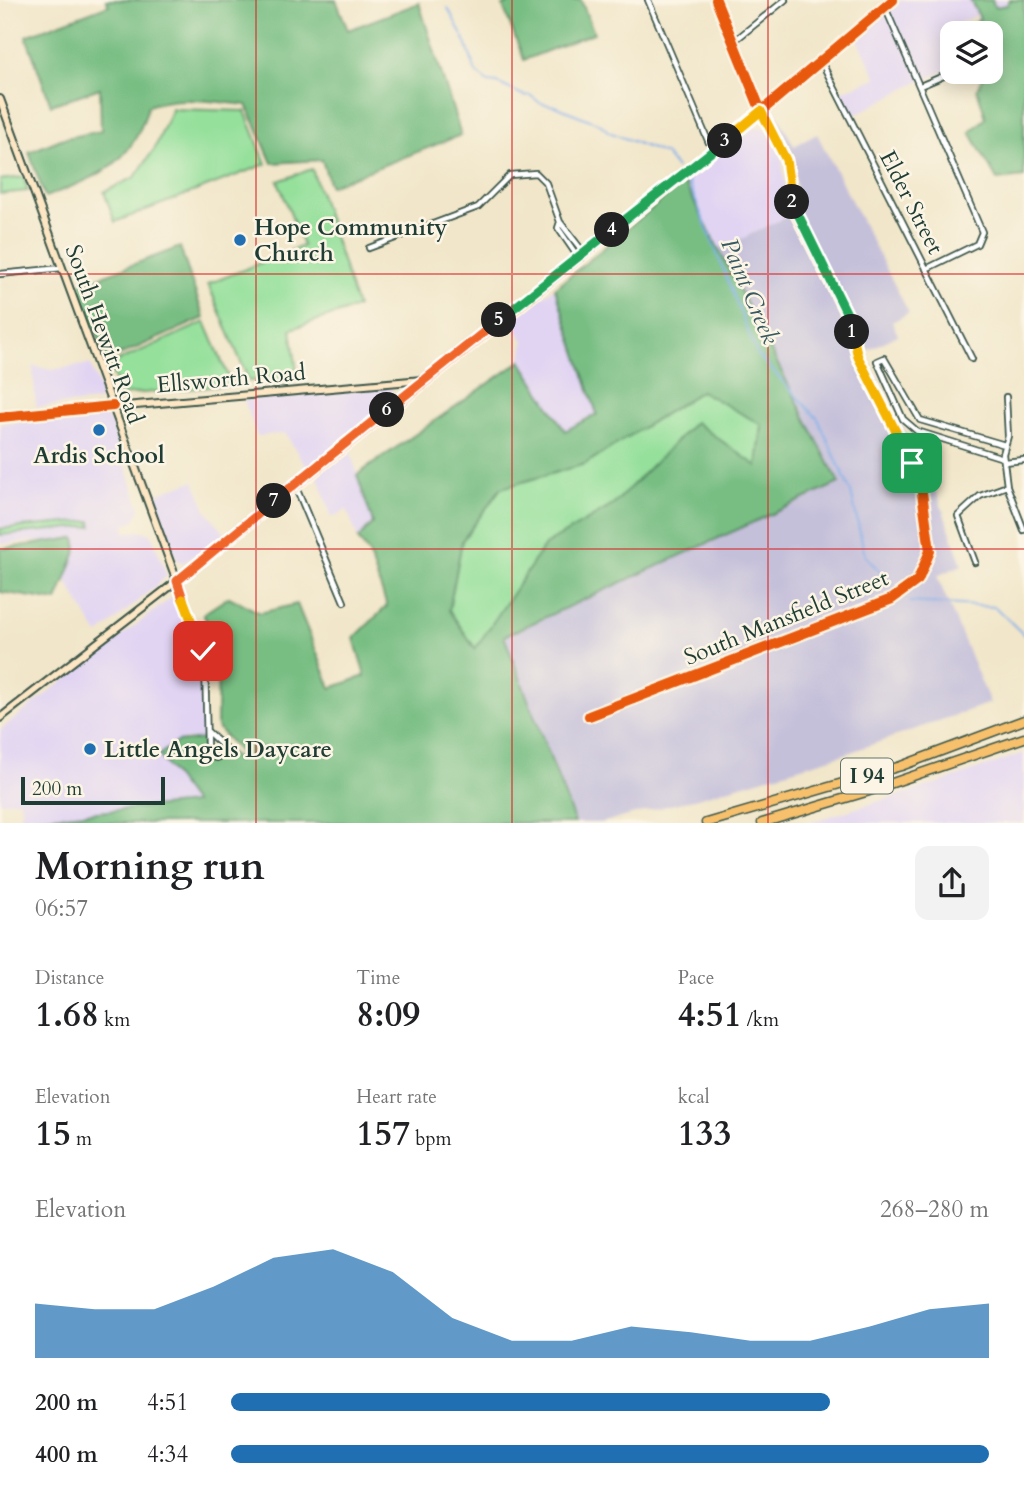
<!DOCTYPE html>
<meta charset="utf-8">
<style>
body{margin:0;font-family:Cardo,serif;background:#f2f2f2;color:#202124;height:100vh;display:flex;flex-direction:column;font-size:26px;white-space:nowrap}
*{box-sizing:border-box;margin:0}
p{font-size:23px;color:#757577}
.icon{flex:none;width:38px;height:38px;fill:none;stroke:currentColor;stroke-width:2;stroke-linecap:round;stroke-linejoin:round}
.map{position:relative;height:823px;overflow:hidden}
.sheet{display:flex;flex-direction:column;background:#fff;flex:1}
.sheet>*{flex:none}
.tools{position:absolute;left:940px;top:21px;display:grid;gap:14px}
.tools a{display:grid;place-items:center;width:63px;height:63px;border-radius:14px;background:#fff;box-shadow:0 4px 18px #0003;font-size:35px}
.scale{position:absolute;left:21px;bottom:18px;width:144px;box-sizing:border-box;padding-left:7px;border:4px solid #1f3d34;border-top:0;font-size:19px;line-height:24px;white-space:nowrap;color:#1f3d34;-webkit-text-stroke:5px #fcf5e5;paint-order:stroke}
.pin{position:absolute;display:grid;place-items:center;width:60px;height:60px;color:#fff;margin:-30px;border-radius:14px;box-shadow:0 4px 10px #0006}
.km{position:absolute;width:35px;height:35px;margin:-18px;border-radius:50%;background:#222;color:#fff;font-size:19px;line-height:35px;text-align:center}
.round{display:grid;place-items:center;flex:none;width:74px;height:74px;border-radius:14px;background:#f2f2f2}
.overview{display:flex;align-items:center;justify-content:space-between;height:119px;padding:0 35px}
h1{font-size:38px;font-weight:800;line-height:52px}
.metrics{display:grid;grid-template-columns:repeat(3,1fr);gap:10px;height:119px;padding:7px 35px}
.metrics div{display:grid;align-content:center}
.metrics b{font-size:35px;font-weight:800}
.metrics small{font-size:19px;font-weight:400}
.metrics p{font-size:19px}
.chart{height:196px;padding:14px 35px}
.chart p{display:flex;justify-content:space-between}
.chart svg{width:100%;height:126px;margin-top:7px;fill:#1f6fb2;opacity:.7}
ul{padding:0 35px;list-style:none;font-size:23px}
li{display:grid;grid-template-columns:112px 84px 1fr;align-items:center;height:52px}
li i{height:18px;border-radius:9px;background:#1f6fb2}
.map>svg:first-child{display:block}
</style>
<div class="map">
<svg width="1024" height="823" viewBox="0 0 1024 823">
<rect width="100%" height="100%" fill="#fcf5e5"/>
<filter id="ink" filterUnits="userSpaceOnUse"><feTurbulence type="fractalNoise" baseFrequency=".0143" numOctaves="2"/><feDisplacementMap in="SourceGraphic" scale="14" xChannelSelector="R" yChannelSelector="G"/><feConvolveMatrix kernelMatrix="1 2 1 2 8 2 1 2 1" color-interpolation-filters="sRGB"/></filter>
<filter id="wash" filterUnits="userSpaceOnUse"><feTurbulence type="fractalNoise" baseFrequency=".00686" numOctaves="4" result="noise"/><feDisplacementMap in="SourceGraphic" scale="28" xChannelSelector="R" yChannelSelector="G"/><feGaussianBlur stdDeviation="1.57" result="paint"/><feColorMatrix in="noise" values="0 0 0 0 0 0 0 0 0 0 0 0 0 0 0 0 0 1.4 0 .05"/><feComposite in="paint" operator="in"/></filter>
<g filter="url(#wash)">
<rect width="100%" height="100%" fill="#f1e6c9"/>
<!-- built -->
<path fill="#e1d4f3" d="M902,0H1024L990,33H979L977,15L956,24L960,33H952V69L920,81L851,117L839,92L877,78L857,37Z
M761,127L769,134L781,153L787,202L792,214L719,250L684,182L751,130Z
M555,288L597,414L565,431L521,361L524,341L509,319Z
M90,364L101,392L98,401L36,407L33,366L51,370Z
M386,387L393,391L391,399L307,468L285,433L257,436L244,400Z
M103,415L111,422L140,509L135,521L125,524V532L143,531L152,535L167,576L98,635L43,541L0,544V424Z
M349,448L373,523L358,539L347,509L332,518L317,474Z
M194,481L206,510L225,534L183,563L176,559L153,495Z
M171,598L180,603L202,662L203,739H185L194,803L22,819L20,800L0,802V730Z
M1024,753V823H808L942,782Z"/>
<!-- industrial -->
<path fill="#c5c0da" d="M778,115L794,146L817,134L909,313L892,322L898,335L864,352L937,493L962,565L937,576L990,703L845,754L694,799L600,823H575L504,636L838,483L719,250L800,210L792,160L773,119Z"/>
<!-- green -->
<path fill="#95e09b" stroke="#5a8e68" stroke-width="2" d="M172,109L245,111L266,164L115,222L104,192L135,177L155,148Z
M312,169L357,307L291,329L298,379L249,381L208,284L303,246L278,181Z
M23,177L28,191L0,194V180Z
M205,322L232,385L121,395L109,365Z
M701,391L762,425L757,467L695,422L613,505L545,545L476,649L449,610L462,541L501,488L585,464Z
M91,521L92,526L0,535V529Z"/>
<!-- forest -->
<path fill="#78be83" stroke="#4c7e5c" stroke-width="2" fill-rule="evenodd" d="M106,0H336L348,30L419,3L461,135L330,186L322,160L272,163L247,105C215,102 178,95 148,106C133,166 98,176 45,197L29,152L61,139L101,131L100,88L51,105L26,36L109,5Z
M515,0H581L594,33L524,60L503,6Z
M970,0H992L995,7L1007,5L1009,0H1024V177L997,180L970,132L986,118L977,89L986,72H990V33H965L980,18Z
M684,182L839,483L504,636L575,823H22V819L194,803L159,755L177,742L203,739L204,751L210,760L224,758L228,749L237,761L240,753L217,727L218,643L203,614L229,597L260,613L297,604L331,688L365,676L354,638L387,606L369,554L358,539L373,523L357,475L521,361L565,431L597,414L555,288ZM701,391L762,425L757,466L695,422L613,505L545,545L475,649L449,610L462,541L501,488L585,464Z
M180,247L204,318L107,361L78,285Z
M75,538L77,549L57,601L0,592V549Z"/>
<g fill="none" stroke-linecap="round" stroke-linejoin="round">
<!-- stream -->
<path stroke="#7eade8" stroke-width="2" d="M448,8L466,43L476,73L488,82L497,83L525,96L530,95L540,103L555,106L600,124L609,132L665,154L676,168
M688,181L757,354L818,419L851,492L865,556L892,584
M910,602L995,607L1024,635"/>
</g>
</g>
<g filter="url(#ink)">
<g fill="none" stroke-linecap="round" stroke-linejoin="round">
<!-- minor casing -->
<g stroke="#3e564a" stroke-width="8">
<path id="minor" d="M648,0L712,150
M885,7L982,232L977,244L926,269
M733,42L785,0
M821,61L972,359
M920,86L953,72
M560,222L558,228L578,257
M369,248L478,207L510,175L536,173L546,183L560,222L584,253
M0,274L62,268
M1006,397L1008,436L1003,454L1007,486L1024,530
M1003,458L917,431L903,419L877,361L884,358L920,420L1005,445
M1004,462L1024,460
M295,485L344,602
M975,562L958,516L980,496L1007,486
M177,581L205,660L207,748L212,757L217,758L225,752V748L208,732
M589,716L892,599L918,580L930,551L920,478L858,357L849,319L794,209L786,160L761,111L716,0"/>
</g>
<!-- secondary casing -->
<g stroke="#3e564a" stroke-width="10">
<path id="secondary" d="M0,99L177,581
M0,417L422,380
M0,718L177,581L752,119L893,0"/>
</g>
<!-- motorway casing -->
<g stroke="#3e564a" stroke-width="11">
<path id="motorway" d="M706,823L901,766L1024,720
M762,823L866,792L1024,738"/>
</g>
<!-- minor -->
<use href="#minor" stroke="#fff" stroke-width="4.5"/>
<!-- secondary -->
<use href="#secondary" stroke="#fce6c4" stroke-width="6"/>
<!-- motorway -->
<use href="#motorway" stroke="#f7c06c" stroke-width="8"/>
<!-- cycleway casing -->
<g stroke="#fcf5e5" stroke-width="15">
<path id="cycleway" d="M0,417L113,406
M204,559L752,119L893,0
M589,716L892,599L918,580L930,551L920,478L858,357L849,319L794,209L786,160L761,111L716,0"/>
</g>
<!-- cycleway -->
<use href="#cycleway" stroke="#e8590c" stroke-width="10"/>
</g>
</g>
<g fill="none" stroke-linecap="round" stroke-linejoin="round" filter="url(#ink)">
<!-- split-1 casing -->
<g stroke="#fff" stroke-width="14">
<path id="split-1" d="M852,332L858,357L912,463"/>
</g>
<!-- split-2 casing -->
<g stroke="#fff" stroke-width="14">
<path id="split-2" d="M792,202L849,318L852,332"/>
</g>
<!-- split-3 casing -->
<g stroke="#fff" stroke-width="14">
<path id="split-3" d="M725,141L761,111L786,160L792,202"/>
</g>
<!-- split-4 casing -->
<g stroke="#fff" stroke-width="14">
<path id="split-4" d="M612,230L725,141"/>
</g>
<!-- split-5 casing -->
<g stroke="#fff" stroke-width="14">
<path id="split-5" d="M499,320L612,230"/>
</g>
<!-- split-6 casing -->
<g stroke="#fff" stroke-width="14">
<path id="split-6" d="M387,410L499,320"/>
</g>
<!-- split-7 casing -->
<g stroke="#fff" stroke-width="14">
<path id="split-7" d="M274,501L387,410"/>
</g>
<!-- split-8 casing -->
<g stroke="#fff" stroke-width="14">
<path id="split-8" d="M183,599L177,581L274,501"/>
</g>
<!-- split-9 casing -->
<g stroke="#fff" stroke-width="14">
<path id="split-9" d="M183,599L203,651"/>
</g>
<!-- split-1 -->
<use href="#split-1" stroke="#f5b400" stroke-width="9"/>
<!-- split-2 -->
<use href="#split-2" stroke="#22a559" stroke-width="9"/>
<!-- split-3 -->
<use href="#split-3" stroke="#f5b400" stroke-width="9"/>
<!-- split-4 -->
<use href="#split-4" stroke="#22a559" stroke-width="9"/>
<!-- split-5 -->
<use href="#split-5" stroke="#22a559" stroke-width="9"/>
<!-- split-6 -->
<use href="#split-6" stroke="#f0652b" stroke-width="9"/>
<!-- split-7 -->
<use href="#split-7" stroke="#f0652b" stroke-width="9"/>
<!-- split-8 -->
<use href="#split-8" stroke="#f0652b" stroke-width="9"/>
<!-- split-9 -->
<use href="#split-9" stroke="#f5b400" stroke-width="9"/>
</g>
<!-- grid -->
<path fill="none" stroke="#d62828" stroke-width="2" stroke-opacity="0.55" d="M256,0V823M512,0V823M768,0V823M0,274H1024M0,549H1024"/>
<!-- markers -->
<g fill="#1f6fb2" stroke="#fcf5e5" stroke-width="2.5">
<circle cx="240" cy="240" r="7"/>
<circle cx="99" cy="430" r="7"/>
<circle cx="90" cy="749" r="7"/>
</g>
<g text-anchor="middle" stroke-width="5" stroke-linejoin="round" paint-order="stroke">
<!-- shield labels -->
<rect fill="#fcf5e5" stroke="#617469" stroke-width="2" x="841" y="758.5" width="52" height="35" rx="5"/>
<g font-size="21" font-weight="bold" fill="#1f3d34">
<text x="867" y="783">I 94</text>
</g>
<!-- street labels -->
<g font-size="23" fill="#1f3d34" stroke="#fcf5e5">
<text transform="translate(912 202) rotate(63)" y="8">Elder Street</text>
<text transform="translate(105 334) rotate(70)" y="8">South Hewitt Road</text>
<text transform="translate(231 378) rotate(-5)" y="8">Ellsworth Road</text>
<text transform="translate(786 617) rotate(-22)" y="8">South Mansfield Street</text>
</g>
<!-- poi labels -->
<g font-size="23" font-weight="bold" fill="#1f3d34" stroke="#fcf5e5" text-anchor="start">
<text x="254" y="235">Hope Community<tspan x="254" dy="26">Church</tspan></text>
<text x="99" y="463" text-anchor="middle">Ardis School</text>
<text x="104" y="757">Little Angels Daycare</text>
</g>
<!-- water labels -->
<g font-size="24" font-style="italic" fill="#375961" stroke="#fcf5e5">
<text transform="translate(750 291) rotate(67)" y="8">Paint Creek</text>
</g>
</g>
</svg>
<div class="tools">
<a><svg class="icon" aria-label="layers" viewBox="0 0 24 24"><path d="M12 4l9 5-9 5-9-5zM3 14l9 5 9-5"/></svg></a>
</div>
<div class="scale">200 m</div>
<div class="pin" style="left:912px;top:463px;background:#1e9e55"><svg class="icon" aria-label="arrive" viewBox="0 0 24 24"><path d="M6 21V4h12l-3 4 3 4H6"/></svg></div>
<div class="pin" style="left:203px;top:651px;background:#d93025"><svg class="icon" aria-label="check" viewBox="0 0 24 24"><path d="M5 12l5 5 9-10"/></svg></div>
<b class="km" style="left:852px;top:332px">1</b>
<b class="km" style="left:792px;top:202px">2</b>
<b class="km" style="left:725px;top:141px">3</b>
<b class="km" style="left:612px;top:230px">4</b>
<b class="km" style="left:499px;top:320px">5</b>
<b class="km" style="left:387px;top:410px">6</b>
<b class="km" style="left:274px;top:501px">7</b>
</div>
<section class="sheet">
<div class="overview"><div><h1>Morning run</h1><p>06:57</p></div><a class="round"><svg class="icon" aria-label="share" viewBox="0 0 24 24"><path d="M12 15V3M7 8l5-5 5 5M5 13v7h14v-7"/></svg></a></div>
<div class="metrics">
<div><p>Distance</p><b>1.68<small> km</small></b></div>
<div><p>Time</p><b>8:09</b></div>
<div><p>Pace</p><b>4:51<small> /km</small></b></div>
</div>
<div class="metrics">
<div><p>Elevation</p><b>15<small> m</small></b></div>
<div><p>Heart rate</p><b>157<small> bpm</small></b></div>
<div><p>kcal</p><b>133</b></div>
</div>
<div class="chart"><p><span>Elevation</span>268–280 m</p>
<svg viewBox="0 0 160 44" preserveAspectRatio="none"><path d="M0 44V25L10 27L20 27L30 19L40 9L50 6L60 14L70 30L80 38L90 38L100 33L110 35L120 38L130 38L140 33L150 27L160 25V44z"/></svg>
</div>
<ul>
<li><b>200 m</b>4:51<i style="width:79%"></i></li>
<li><b>400 m</b>4:34<i style="width:100%"></i></li>
</ul>
</section>
